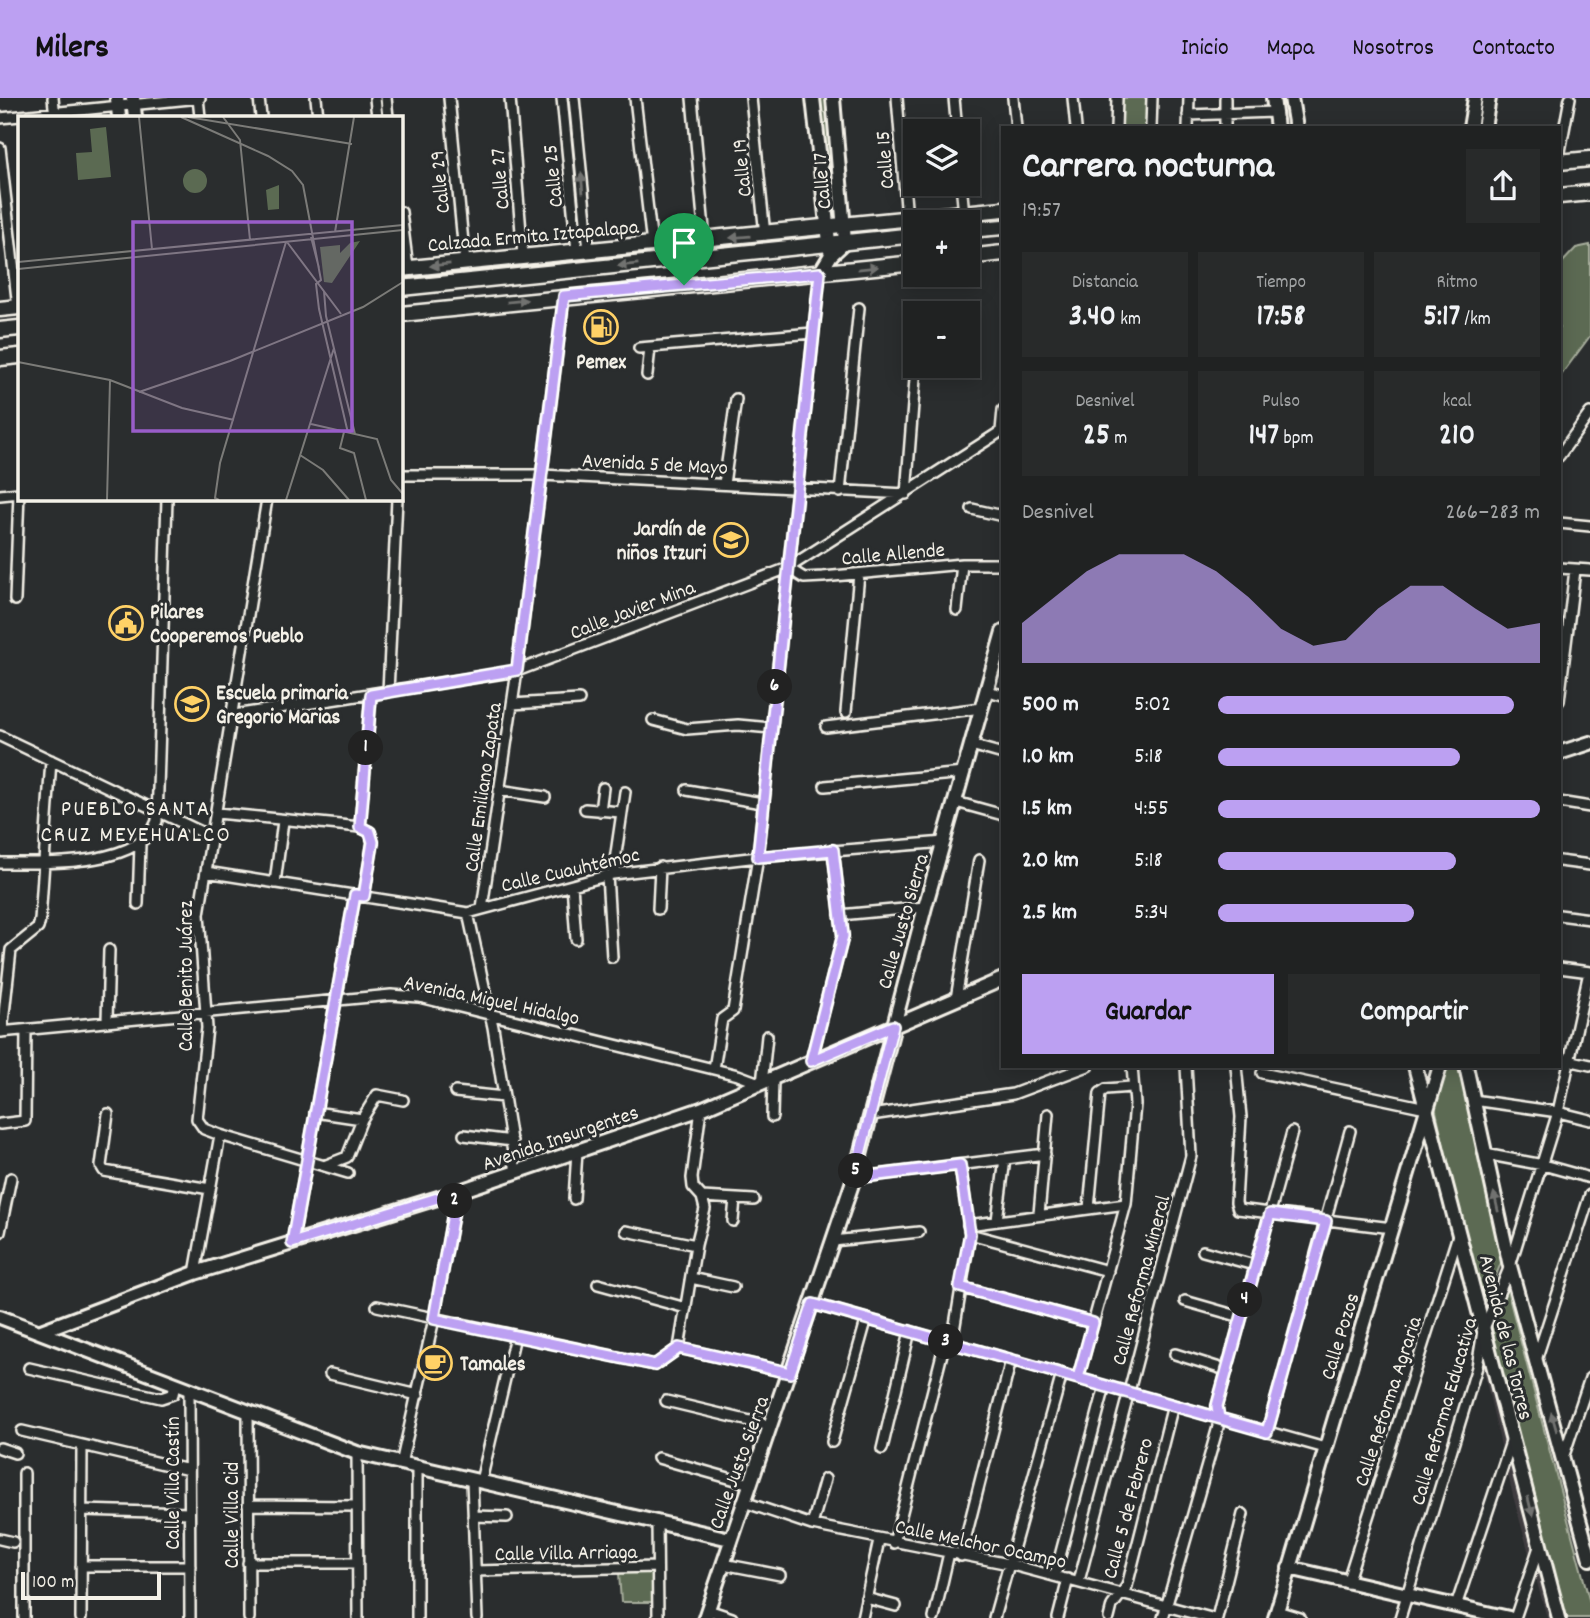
<!DOCTYPE html>
<html lang="es">
<meta charset="utf-8">
<style>
body{margin:0;font-family:Dekko,sans-serif;background:#282a2a;color:#f1f3f6;height:100vh;display:flex;flex-direction:column;font-size:26px;white-space:nowrap}
*{box-sizing:border-box;margin:0}
p{font-size:23px;color:#a2a4a5}
.icon{flex:none;width:38px;height:38px;fill:none;stroke:currentColor;stroke-width:2;stroke-linecap:round;stroke-linejoin:round}
.map{position:relative;flex:1;overflow:hidden}
.drawer{position:absolute;left:1001px;top:28px;width:560px;height:942px;display:flex;flex-direction:column;background:#202222;border-radius:0px;box-shadow:0 4px 18px #0003,0 0 0 2px #3d3f40}
.drawer>*{flex:none}
.tools{position:absolute;left:903px;top:21px;display:grid;gap:14px}
.tools a{display:grid;place-items:center;width:77px;height:77px;border-radius:0px;background:#202222;box-shadow:0 4px 18px #0003,0 0 0 2px #3d3f40;font-size:35px}
.scale{position:absolute;left:21px;bottom:18px;width:140px;box-sizing:border-box;padding-left:7px;border:4px solid #f4f1e8;border-top:0;font-size:19px;line-height:24px;white-space:nowrap;color:#f4f1e8;-webkit-text-stroke:5px #2a2d2e;paint-order:stroke}
.pin{position:absolute;display:grid;place-items:center;width:60px;height:60px;color:#fff;margin:-72px -30px;border-radius:50% 50% 50% 0;rotate:-45deg;box-shadow:0 0 7px #0007}
.pin .icon{rotate:45deg}
.km{position:absolute;width:35px;height:35px;margin:-18px;border-radius:50%;background:#222;color:#fff;font-size:19px;line-height:35px;text-align:center}
.round{display:grid;place-items:center;flex:none;width:74px;height:74px;border-radius:0px;background:#282a2a}
.summary{display:flex;align-items:center;justify-content:space-between;height:119px;padding:0 21px}
h1{font-size:38px;font-weight:700;line-height:52px}
.stats{display:grid;grid-template-columns:repeat(3,1fr);gap:10px;height:119px;padding:7px 21px}
.stats div{display:grid;align-content:center;border-radius:0px;background:#282a2a;text-align:center}
.stats b{font-size:30px;font-weight:700}
.stats small{font-size:19px;font-weight:400}
.stats p{font-size:19px}
.chart{height:196px;padding:14px 21px}
.chart p{display:flex;justify-content:space-between}
.chart svg{width:100%;height:126px;margin-top:7px;fill:#bca0f2;opacity:.7}
.primary-button{display:flex;gap:14px;margin-top:auto;padding:14px 21px}
.primary-button a{flex:1;height:80px;border-radius:0px;background:#bca0f2;color:#111;font-size:28px;font-weight:700;line-height:80px;text-align:center}
.primary-button a+a{background:#282a2a;color:#f1f3f6}
ul{padding:0 21px;list-style:none;font-size:23px}
li{display:grid;grid-template-columns:112px 84px 1fr;align-items:center;height:52px}
li i{height:18px;border-radius:9px;background:#bca0f2}
header{display:flex;align-items:center;gap:42px;box-sizing:border-box;height:98px;padding:0 35px;background:#bca0f2;color:#111}
header strong{font-size:33px}
nav{display:flex;gap:38px;margin-inline-start:auto;font-size:24px}
.map>svg:first-child{display:block}
</style>
<header>
<strong>Milers</strong>
<nav><a>Inicio</a><a>Mapa</a><a>Nosotros</a><a>Contacto</a></nav>
</header>
<div class="map">
<svg width="1590" height="1520" viewBox="0 0 1590 1520">
<rect width="100%" height="100%" fill="#2a2d2e"/>
<filter id="ink" filterUnits="userSpaceOnUse"><feTurbulence type="fractalNoise" baseFrequency=".0143" numOctaves="2"/><feDisplacementMap in="SourceGraphic" scale="14" xChannelSelector="R" yChannelSelector="G"/><feConvolveMatrix kernelMatrix="1 2 1 2 8 2 1 2 1" color-interpolation-filters="sRGB"/></filter>
<g filter="url(#ink)">
<!-- built -->
<path fill="#3f3c3f" d="M1437,1017L1482,1214L1493,1186L1502,1196L1487,1235L1567,1520H1547L1513,1398L1425,1025Z"/>
<!-- green -->
<path fill="#5b6a52" stroke="#a8ae9d" stroke-width="2" d="M818,0H828L840,122L829,124Z
M1119,0H1150L1149,30H1119Z
M810,139L809,145L401,185V178Z
M1590,147V238L1559,280V168L1576,150Z
M1446,968H1459L1503,1160L1481,1215L1434,1004Z
M1506,1188L1590,1505V1520H1567L1487,1235Z
M619,1475H654V1504H621Z"/>
<g fill="none" stroke-linecap="round" stroke-linejoin="round">
<!-- street casing -->
<g stroke="#f4f1e8" stroke-width="14">
<path id="street" d="M53,0L55,18
M198,0L200,19
M259,0L261,19
M316,0L318,19
M375,0L377,19
M386,0L388,19
M449,0L465,165
M510,0L523,158
M562,0L577,153
M574,0L589,153
M635,0L652,147
M692,0L705,142
M751,0L765,137
M897,0L907,121
M954,0L957,33
M1013,0L1016,30
M1073,0L1076,30
M1225,0V30
M1188,17L1275,14
M0,20L200,0
M1116,30L1117,0
M1151,30L1152,0
M1188,30L1189,0
M0,50L18,210
M1559,59L1570,0
M961,86L964,116
M401,114L408,170
M639,250L813,235
M647,277L650,250
M1001,333L1003,312
M1559,358L1590,315
M401,377H542L906,396L916,268
M724,386L736,301
M840,394L859,210
M0,397L19,395
M972,411L1003,418
M1559,425L1590,428
M788,470L804,480L823,479L962,466H1003
M1559,470L1590,472
M15,502L19,395
M957,512L962,466
M987,593L1003,597
M388,594L397,401
M1559,603L1575,472
M512,606L579,602
M846,614L859,476
M234,617L517,573L788,470L1003,332
M653,622L687,631L738,627L771,630
M826,629L982,610
M0,638L212,739
M971,647L1003,656
M825,688L964,675
M499,692L545,699
M687,692L762,705
M956,704L1003,717
M1559,704L1590,709
M585,711L621,714
M600,713L603,690
M217,715L360,729
M1559,763L1590,767
M0,765C42,765 140,770 157,723L167,401
M206,774L468,815L613,776L758,759L945,744
M613,776L625,694
M607,777L612,859
M275,785L283,723
M572,787L576,841
M364,798L373,744L370,734L360,729L371,597
M138,806L140,746
M482,810L517,573L564,198
M658,811L660,769
M468,815L493,929L516,1074
M840,817L925,809
M1559,817L1590,821
M1559,870L1590,874
M956,901L979,762
M107,922L109,852
M0,934L391,897L419,899L738,977L762,986L767,938
M2,934L11,852L38,830L40,822L51,662
M1559,960L1590,967
M811,963L843,838L833,752
M1236,968L1241,1019L1236,1104L1238,1111L1392,1130
M714,971L722,921L733,913L758,759L820,175
M1262,975L1426,1010
M455,994L504,999
M1473,1002L1558,1014L1590,1022
M315,1014L362,1021L377,997L403,1002
M108,1016L101,1068L104,1073L210,1091
M871,1017L1013,996L1088,968
M772,1019L773,982
M0,1026L25,1023L26,932
M220,1037L348,1075
M464,1037L512,1043
M1485,1056L1543,1067L1590,1080
M324,1068L347,1059L362,1021
M854,1080L1045,1056
M702,1099L754,1102
M574,1101L577,1053
M1089,1110L1100,995L1106,991L1131,989
M1039,1116L1048,1016
M997,1122L1005,1061
M733,1123L735,1101
M968,1127L1126,1106
M626,1133L696,1147
M0,1134L11,1080
M970,1136L1108,1173
M833,1143L919,1134
M292,1145L355,797
M1203,1153L1254,1167
M195,1175L220,1037L204,1031L197,1021L207,930L199,816L267,401
M691,1180L733,1189
M598,1186L686,1210
M960,1189L1093,1225
M1185,1203L1241,1219
M813,1206L1325,1350
M377,1208L655,1267L679,1250
M952,1245L970,1136L960,1067
M679,1250L696,1147L705,1111L702,1099L693,1089L692,1080L701,1011
M679,1250L790,1275
M1175,1256L1226,1272
M1536,1262L1590,1097
M29,1270L161,1300L173,1296L175,1286
M330,1276L418,1297
M1078,1280L1126,1106L1135,1006L1132,968
M189,1292L190,1520
M666,1303L771,1328
M248,1314L249,1520
M22,1333L189,1372
M1267,1334L1350,1033
M832,1344L866,1223
M0,1350L15,1355
M882,1351L910,1233
M357,1355L358,1520
M658,1360L750,1386
M1563,1360L1590,1280
M401,1366L434,1221L457,1094
M417,1370V1520
M472,1382L477,1520
M481,1383L515,1238
M744,1404L812,1427L1009,1466L1211,1520
M248,1407L356,1408
M81,1412L189,1415
M473,1418L507,1419
M657,1423L658,1520
M812,1427L825,1381
M0,1441L13,1444
M894,1445L945,1244
M961,1458L1011,1262
M248,1465H358
M723,1466L780,1477
M81,1468H190
M475,1473L657,1469
M1055,1477L1105,1288
M1079,1483L1191,1058L1186,968
M1347,1485L1458,1137
M866,1500L896,1508
M1456,1508L1512,1341
M708,1512L732,1520
M1277,1513L1300,1520
M24,1520V1375
M81,1520L82,1349
M862,1520L879,1442
M934,1520L949,1455
M994,1520L1062,1276
M1058,1520L1068,1481
M1109,1520L1112,1508L1127,1488L1173,1307
M1163,1520L1218,1329L1217,1308L1292,1034
M1217,1520L1243,1416
M1400,1520L1477,1269L1483,1233L1510,1168L1558,1014L1589,874
M1515,1520L1540,1446"/>
</g>
<!-- secondary casing -->
<g stroke="#f4f1e8" stroke-width="18">
<path id="secondary" d="M117,0L119,19
M133,0L135,19
M813,0L830,153
M1273,0L1277,30
M1291,0L1296,30
M1470,30L1475,0
M1484,30L1489,0
M820,175L831,157L845,144L833,0
M1559,655L1590,645
M1415,968L1559,1520
M1466,968L1510,1168L1590,1461
M0,1219L357,1355L730,1441
M41,1233L195,1175L457,1094L701,1011L1003,881
M1289,1470L1509,1520
M705,1520L854,1080L925,809L1003,534
M1275,1520L1440,968"/>
</g>
<!-- primary casing -->
<g stroke="#f4f1e8" stroke-width="19">
<path id="primary" d="M1559,64L1590,61
M1559,98L1590,95
M968,132L1003,129
M968,159L1003,155
M401,171L1003,111
M401,190L915,137
M0,211L19,209
M401,216L915,165
M0,232L19,230
M0,260L19,258"/>
</g>
<!-- street -->
<use href="#street" stroke="#2a2d2e" stroke-width="9"/>
<!-- secondary -->
<use href="#secondary" stroke="#2a2d2e" stroke-width="12"/>
<!-- primary -->
<use href="#primary" stroke="#2a2d2e" stroke-width="14"/>
</g>
<!-- one-way arrows -->
<defs><path id="oneway-solid" d="M-6-.8H1V-3.2L6.5 0L1 3.2V.8H-6Z" transform="scale(1.75)"/></defs>
<g fill="#71726f">
<use href="#oneway-solid" transform="translate(582 85) rotate(-95)"/>
<use href="#oneway-solid" transform="translate(740 139) rotate(175)"/>
<use href="#oneway-solid" transform="translate(440 167) rotate(174)"/>
<use href="#oneway-solid" transform="translate(628 167) rotate(174)"/>
<use href="#oneway-solid" transform="translate(868 170) rotate(-6)"/>
<use href="#oneway-solid" transform="translate(517 203) rotate(-6)"/>
<use href="#oneway-solid" transform="translate(1496 1104) rotate(-103)"/>
<use href="#oneway-solid" transform="translate(1554 1324) rotate(-106)"/>
<use href="#oneway-solid" transform="translate(1530 1408) rotate(76)"/>
</g>
</g>
<g fill="none" stroke-linecap="round" stroke-linejoin="round" filter="url(#ink)">
<!-- route casing -->
<g stroke="#fff" stroke-width="14">
<path id="route" d="M684,187L564,198L517,572L371,597L360,729L370,734L373,744L364,798L355,797L292,1145L457,1094L434,1221L655,1267L679,1250L790,1275L813,1206L1267,1334L1326,1123L1270,1116L1217,1308L1219,1320L1078,1280L1093,1225L960,1189L970,1136L960,1067L854,1080L893,928L811,963L843,838L833,752L758,759L820,175L684,187"/>
</g>
<!-- route -->
<use href="#route" stroke="#bca0f2" stroke-width="9"/>
</g>
<!-- icons -->
<defs>
<g id="fuel-ring" transform="scale(1.75)"><circle r="9.5" fill="#2a2d2e" stroke="#ffd166" stroke-width="1.5"/><path d="M-5.5-6h7V0h2V4h1.3V-2.5L3-4.5l.8-.8L6-3V5H2.5V1h-1V6h-7ZM-4.2-4.7v3.2H.2V-4.7Z" fill="#ffd166"/></g>
<g id="school-ring" transform="scale(1.75)"><circle r="9.5" fill="#2a2d2e" stroke="#ffd166" stroke-width="1.5"/><path d="M0-5L7-2L0 1L-7-2ZM-4 1L0 2.5L4 1V4Q0 6-4 4Z" fill="#ffd166"/></g>
<g id="civic-ring" transform="scale(1.75)"><circle r="9.5" fill="#2a2d2e" stroke="#ffd166" stroke-width="1.5"/><path d="M-.6-6.5H3V-4.5H.6V-3L4-1V1h2V6H-6V1h2V-1L-.6-3ZM-1.2 2.5V6h2.4V2.5Z" fill="#ffd166"/></g>
<g id="cafe-ring" transform="scale(1.75)"><circle r="9.5" fill="#2a2d2e" stroke="#ffd166" stroke-width="1.5"/><path d="M-5.5-4.5H6V0H3Q3 3.5 0 3.5H-2.5Q-5.5 3.5-5.5 0ZM3-3.2v2h1.7v-2ZM-6 4.5H4V6H-6Z" fill="#ffd166"/></g>
</defs>
<g fill-rule="evenodd">
<use href="#fuel-ring" x="601" y="229"/>
<use href="#school-ring" x="731" y="442"/>
<use href="#civic-ring" x="126" y="525"/>
<use href="#school-ring" x="192" y="606"/>
<use href="#cafe-ring" x="435" y="1265"/>
</g>
<g text-anchor="middle" stroke-width="6" stroke-linejoin="round" paint-order="stroke">
<!-- street labels -->
<g font-size="21" fill="#f4f1e8" stroke="#2a2d2e">
<text transform="translate(884 62) rotate(-95)" y="7">Calle 15</text>
<text transform="translate(741 70) rotate(-96)" y="7">Calle 19</text>
<text transform="translate(552 78) rotate(-96)" y="7">Calle 25</text>
<text transform="translate(499 81) rotate(-95)" y="7">Calle 27</text>
<text transform="translate(821 83) rotate(-95)" y="7">Calle 17</text>
<text transform="translate(439 84) rotate(-96)" y="7">Calle 29</text>
<text transform="translate(533 137) rotate(-5)" y="7">Calzada Ermita Iztapalapa</text>
<text transform="translate(655 365) rotate(3)" y="7">Avenida 5 de Mayo</text>
<text transform="translate(893 455) rotate(-5)" y="7">Calle Allende</text>
<text transform="translate(632 511) rotate(-21)" y="7">Calle Javier Mina</text>
<text transform="translate(482 689) rotate(-82)" y="7">Calle Emiliano Zapata</text>
<text transform="translate(570 771) rotate(-13)" y="7">Calle Cuauhtémoc</text>
<text transform="translate(902 823) rotate(-74)" y="7">Calle Justo Sierra</text>
<text transform="translate(185 878) rotate(-90)" y="7">Calle Benito Juárez</text>
<text transform="translate(492 901) rotate(12)" y="7">Avenida Miguel Hidalgo</text>
<text transform="translate(560 1039) rotate(-19)" y="7">Avenida Insurgentes</text>
<text transform="translate(1140 1182) rotate(-75)" y="7">Calle Reforma Mineral</text>
<text transform="translate(1339 1238) rotate(-73)" y="7">Calle Pozos</text>
<text transform="translate(1507 1239) rotate(76)" y="7">Avenida de las Torres</text>
<text transform="translate(1387 1303) rotate(-72)" y="7">Calle Reforma Agraria</text>
<text transform="translate(1443 1313) rotate(-74)" y="7">Calle Reforma Educativa</text>
<text transform="translate(738 1364) rotate(-70)" y="7">Calle Justo Sierra</text>
<text transform="translate(172 1385) rotate(-90)" y="7">Calle Villa Castín</text>
<text transform="translate(1127 1410) rotate(-75)" y="7">Calle 5 de Febrero</text>
<text transform="translate(231 1417) rotate(-90)" y="7">Calle Villa Cid</text>
<text transform="translate(981 1445) rotate(12)" y="7">Calle Melchor Ocampo</text>
<text transform="translate(566 1454) rotate(-1)" y="7">Calle Villa Arriaga</text>
</g>
<!-- poi labels -->
<g font-size="21" font-weight="bold" fill="#f4f1e8" stroke="#2a2d2e" text-anchor="start">
<text x="601" y="270" text-anchor="middle">Pemex</text>
<text x="706" y="437" text-anchor="end">Jardín de<tspan x="706" dy="24">niños Itzuri</tspan></text>
<text x="150" y="520">Pilares<tspan x="150" dy="24">Cooperemos Pueblo</tspan></text>
<text x="216" y="601">Escuela primaria<tspan x="216" dy="24">Gregorio Marias</tspan></text>
<text x="460" y="1272">Tamales</text>
</g>
<!-- neighbourhood labels -->
<g font-size="23" letter-spacing="2" fill="#f4f1e8" stroke="#2a2d2e">
<text x="136" y="717">PUEBLO SANTA<tspan x="136" dy="26">CRUZ MEYEHUALCO</tspan></text>
</g>
</g>
<!-- overview -->
<g transform="translate(18 18)">
<rect width="385" height="385" fill="#2a2d2e"/>
<path d="M88,11L93,61L60,64L58,37L74,36L72,13ZM165 65a12 12 0 1 1 24 0a12 12 0 1 1-24 0ZM261,69V93L250,94L248,74ZM342,125L314,167L306,166L302,131L322,129V137L332,127Z" fill="#5b6a52"/>
<path fill="none" stroke="#7b7b78" stroke-width="2" d="M121,1L134,133M163,1L250,40L274,55L285,69L303,164L298,168L301,193L330,317M170,1L334,28M205,1L222,24L232,124M317,116L336,1M293,121L301,152M269,126L323,198M0,146L385,109M0,153L385,114M306,175L308,200L337,318M0,246L92,264L164,292L216,304M121,276L212,245L345,191L385,166M293,308L359,323L373,364L385,378M326,316L322,332L336,337L348,384M282,339L305,354L331,384M89,384L92,264M201,384L197,382L202,347L268,126M268,384L316,232"/>
<path fill="#995dc9" fill-opacity="0.15" stroke="#995dc9" stroke-width="3.5" d="M115,106H334V315H115Z"/>
<rect width="385" height="385" fill="none" stroke="#f4f1e8" stroke-width="3.5"/>
</g>
</svg>
<div class="tools">
<a><svg class="icon" aria-label="layers" viewBox="0 0 24 24"><path d="M12 4l9 5-9 5-9-5zM3 14l9 5 9-5"/></svg></a>
<a>+</a>
<a>−</a>
</div>
<div class="scale">100 m</div>
<div class="pin" style="left:684px;top:187px;background:#1e9e55"><svg class="icon" aria-label="arrive" viewBox="0 0 24 24"><path d="M6 21V4h12l-3 4 3 4H6"/></svg></div>
<b class="km" style="left:366px;top:650px">1</b>
<b class="km" style="left:455px;top:1103px">2</b>
<b class="km" style="left:946px;top:1244px">3</b>
<b class="km" style="left:1245px;top:1202px">4</b>
<b class="km" style="left:856px;top:1073px">5</b>
<b class="km" style="left:775px;top:589px">6</b>
<section class="drawer">
<div class="summary"><div><h1>Carrera nocturna</h1><p>19:57</p></div><a class="round"><svg class="icon" aria-label="share" viewBox="0 0 24 24"><path d="M12 15V3M7 8l5-5 5 5M5 13v7h14v-7"/></svg></a></div>
<div class="stats">
<div><p>Distancia</p><b>3.40<small> km</small></b></div>
<div><p>Tiempo</p><b>17:58</b></div>
<div><p>Ritmo</p><b>5:17<small> /km</small></b></div>
</div>
<div class="stats">
<div><p>Desnivel</p><b>25<small> m</small></b></div>
<div><p>Pulso</p><b>147<small> bpm</small></b></div>
<div><p>kcal</p><b>210</b></div>
</div>
<div class="chart"><p><span>Desnivel</span>266–283 m</p>
<svg viewBox="0 0 160 44" preserveAspectRatio="none"><path d="M0 44V30L10 21L20 12L30 6L40 6L50 6L60 12L70 21L80 32L90 38L100 36L110 25L120 17L130 17L140 25L150 32L160 30V44z"/></svg>
</div>
<ul>
<li><b>500 m</b>5:02<i style="width:92%"></i></li>
<li><b>1.0 km</b>5:18<i style="width:75%"></i></li>
<li><b>1.5 km</b>4:55<i style="width:100%"></i></li>
<li><b>2.0 km</b>5:18<i style="width:74%"></i></li>
<li><b>2.5 km</b>5:34<i style="width:61%"></i></li>
</ul>
<div class="primary-button"><a>Guardar</a><a>Compartir</a></div>
</section>
</div>
